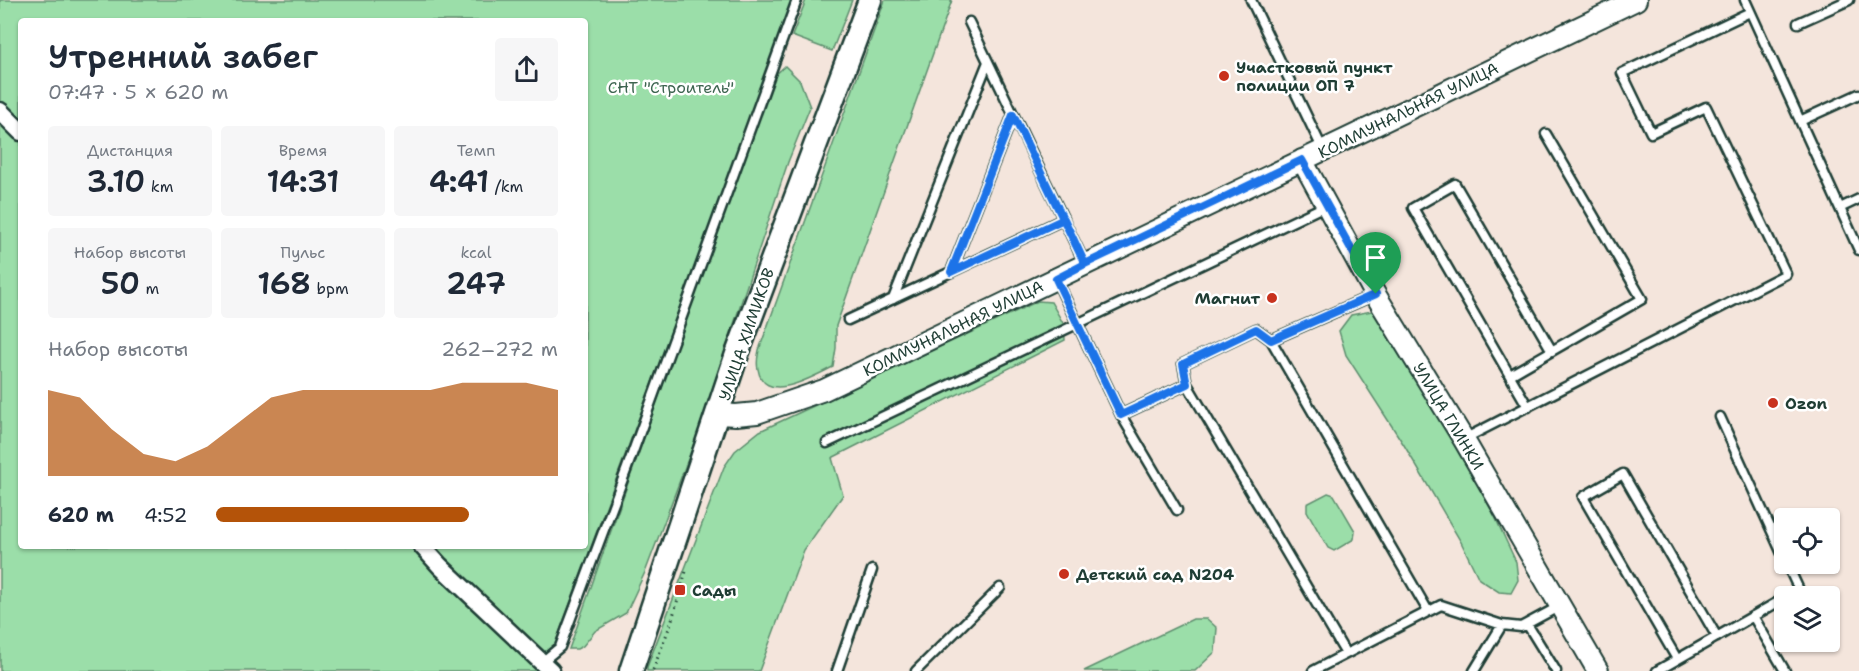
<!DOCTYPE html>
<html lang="ru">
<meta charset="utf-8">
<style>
body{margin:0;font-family:"Shantell Sans",sans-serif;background:#f6f6f7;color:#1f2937;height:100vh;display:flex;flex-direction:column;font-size:22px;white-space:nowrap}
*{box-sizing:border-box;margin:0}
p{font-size:20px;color:#747a83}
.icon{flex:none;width:33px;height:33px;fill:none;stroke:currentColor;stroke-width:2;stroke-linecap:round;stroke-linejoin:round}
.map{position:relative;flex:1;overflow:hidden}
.panel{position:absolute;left:18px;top:18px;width:570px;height:531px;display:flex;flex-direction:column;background:#fff;border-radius:6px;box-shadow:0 2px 4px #0004}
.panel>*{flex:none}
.tools{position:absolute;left:1774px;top:508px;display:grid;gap:12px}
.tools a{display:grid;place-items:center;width:66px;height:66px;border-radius:6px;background:#fff;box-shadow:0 2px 4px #0004;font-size:30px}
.pin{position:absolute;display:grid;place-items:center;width:51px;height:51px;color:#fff;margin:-62px -26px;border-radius:50% 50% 50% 0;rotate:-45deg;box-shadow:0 0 6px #0007}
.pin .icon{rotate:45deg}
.round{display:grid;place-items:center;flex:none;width:63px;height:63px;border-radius:6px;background:#f6f6f7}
.headline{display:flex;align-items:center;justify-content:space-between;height:102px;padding:0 30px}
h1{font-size:33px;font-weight:600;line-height:45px}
.stats{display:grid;grid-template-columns:repeat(3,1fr);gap:9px;height:102px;padding:6px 30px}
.stats div{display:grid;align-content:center;border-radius:6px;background:#f6f6f7;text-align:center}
.stats b{font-size:30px;font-weight:600}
.stats small{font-size:16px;font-weight:400}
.stats p{font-size:16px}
.chart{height:168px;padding:12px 30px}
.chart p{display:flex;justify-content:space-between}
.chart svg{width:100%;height:108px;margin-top:6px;fill:#b45309;opacity:.7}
ul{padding:0 30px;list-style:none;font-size:20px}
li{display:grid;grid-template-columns:96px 72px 1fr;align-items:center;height:45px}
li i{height:15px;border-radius:8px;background:#b45309}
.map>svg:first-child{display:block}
</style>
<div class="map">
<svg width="1859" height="671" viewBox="0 0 1859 671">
<rect width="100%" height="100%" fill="#f4e5dc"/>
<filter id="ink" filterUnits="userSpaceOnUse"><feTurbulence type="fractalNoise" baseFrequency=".0167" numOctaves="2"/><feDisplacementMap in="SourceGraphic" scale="12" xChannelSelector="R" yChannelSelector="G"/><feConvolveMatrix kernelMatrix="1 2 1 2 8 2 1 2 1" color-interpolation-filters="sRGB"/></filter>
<g filter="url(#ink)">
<!-- green -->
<path fill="#9bdea9" stroke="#5d8e6e" stroke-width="1.5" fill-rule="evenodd" d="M0,0H794L545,671H0ZM21,21H585V546H21Z
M806,0H852L832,51L792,36Z
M885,0H952L836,326V348L833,367C814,376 764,406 758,369C756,362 758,356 759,350Z
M785,66L800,81L810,107L788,162L696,438L646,570L626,613L595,631L583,646L577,649H569L772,78Z
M1038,301L1051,302L1064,325L1065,340L832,458L843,495L804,550L759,671H647V667L724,467L735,451L760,431Z
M1377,310L1422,382L1495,517L1516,562L1518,580L1511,593L1499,592L1479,579L1461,542L1404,445L1346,355L1339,331L1351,315Z
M1328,493L1334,495L1355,531L1354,539L1334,551L1328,548L1307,511V504Z
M1193,619H1207L1217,628L1215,652L1195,671H1084Z"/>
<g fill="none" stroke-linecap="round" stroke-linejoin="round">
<!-- service casing -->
<g stroke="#1f3d34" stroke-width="13">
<path id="service" d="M1251,0L1323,150
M1745,0L1859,250
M969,22L1085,264
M1798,23L1849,0
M1800,121L1859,94
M1840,208L1859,199
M951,272L1013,115
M1056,279L1121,415L1177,510
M893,299L988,62
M848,320L1064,219
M1271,340L1428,611
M1510,375L1642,299L1546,134
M1187,384L1346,654
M1528,407L1413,208L1455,184L1552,351
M1121,415L1187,384L1183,364L1256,329L1271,340L1374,295
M1720,417L1785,560
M1464,439L1786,274L1706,107L1651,133L1622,73L1750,12
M827,443L1327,205
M1786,597L1799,590L1787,564
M1753,616L1785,671
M1527,624L1556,671
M1677,659L1583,497L1623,474L1717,637
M542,662L560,647L627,468L797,0
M837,671L872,570
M916,671L1000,588
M1313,671L1441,605L1502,625L1521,627L1560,606
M1474,671L1502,625
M1657,671L1785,598"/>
</g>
<!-- minor casing -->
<g stroke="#1f3d34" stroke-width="21">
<path id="minor" d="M0,111L21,132
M422,546L440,566L551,671"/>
</g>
<!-- tertiary casing -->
<g stroke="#1f3d34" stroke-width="24">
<path id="tertiary" d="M1302,160L1375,294L1464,440L1598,671
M718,414L736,415L757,413L824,390L1636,0"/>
</g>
<!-- secondary casing -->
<g stroke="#1f3d34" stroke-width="27">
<path id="secondary" d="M631,671L737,354L870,0"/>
</g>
<!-- path -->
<path stroke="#1f3d34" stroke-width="3" stroke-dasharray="1.5 4.5" stroke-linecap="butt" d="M653,670L671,623L687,568"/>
<!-- service -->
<use href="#service" stroke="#fff" stroke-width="8"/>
<!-- minor -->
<use href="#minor" stroke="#fff" stroke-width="16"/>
<!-- tertiary -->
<use href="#tertiary" stroke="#fff" stroke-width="20"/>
<!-- secondary -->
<use href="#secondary" stroke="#fff" stroke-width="22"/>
</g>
</g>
<g fill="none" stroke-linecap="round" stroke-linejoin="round" filter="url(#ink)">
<!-- route casing -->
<g stroke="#fff" stroke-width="12">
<path id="route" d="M1376,294L1302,160L1085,264L1064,219L951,272L1013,115C1037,164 1061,214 1085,264L1056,279L1121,415L1187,384L1183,364L1256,329L1271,340L1376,294"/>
</g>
<!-- route -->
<use href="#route" stroke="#1a73e8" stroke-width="8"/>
</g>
<!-- markers -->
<g fill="#c8321e" stroke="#fff" stroke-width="2">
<circle cx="1224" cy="76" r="6"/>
<circle cx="1272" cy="298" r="6"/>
<circle cx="1773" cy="403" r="6"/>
<circle cx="1064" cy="574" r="6"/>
<rect x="674" y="584" width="12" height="12" rx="3"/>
</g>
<g text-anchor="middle" stroke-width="5" stroke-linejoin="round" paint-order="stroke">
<!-- poi labels -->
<g font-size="16" font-weight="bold" fill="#1f3d34" stroke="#fff" text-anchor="start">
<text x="1236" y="73">Участковый пункт<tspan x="1236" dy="18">полиции ОП 7</tspan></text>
<text x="1260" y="304" text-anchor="end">Магнит</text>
<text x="1785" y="409">Ozon</text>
<text x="1076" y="580">Детский сад N204</text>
<text x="692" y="596">Сады</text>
</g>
<!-- park labels -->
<g font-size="16" fill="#3e6551" stroke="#fff">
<text x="671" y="93">СНТ "Строитель"</text>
</g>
<!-- street labels -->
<g font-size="16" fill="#1f3d34" stroke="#fff">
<text transform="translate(1408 110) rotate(-26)" y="6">КОММУНАЛЬНАЯ УЛИЦА</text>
<text transform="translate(953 328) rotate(-26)" y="6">КОММУНАЛЬНАЯ УЛИЦА</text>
<text transform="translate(746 334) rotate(-71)" y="6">УЛИЦА ХИМИКОВ</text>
<text transform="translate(1449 416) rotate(59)" y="6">УЛИЦА ГЛИНКИ</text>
</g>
</g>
</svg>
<div class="tools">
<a><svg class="icon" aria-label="locate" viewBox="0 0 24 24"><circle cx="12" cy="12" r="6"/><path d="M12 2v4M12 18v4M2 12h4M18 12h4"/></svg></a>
<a><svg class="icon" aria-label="layers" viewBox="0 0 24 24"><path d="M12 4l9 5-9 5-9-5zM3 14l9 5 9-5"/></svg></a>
</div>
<div class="pin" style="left:1376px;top:294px;background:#1e9e55"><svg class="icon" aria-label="arrive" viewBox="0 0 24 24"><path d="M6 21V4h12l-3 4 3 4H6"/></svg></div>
<section class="panel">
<div class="headline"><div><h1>Утренний забег</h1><p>07:47 · 5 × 620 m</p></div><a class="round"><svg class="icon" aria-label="share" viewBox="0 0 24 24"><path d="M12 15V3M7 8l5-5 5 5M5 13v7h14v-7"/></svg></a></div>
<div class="stats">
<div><p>Дистанция</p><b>3.10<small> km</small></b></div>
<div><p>Время</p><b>14:31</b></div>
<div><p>Темп</p><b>4:41<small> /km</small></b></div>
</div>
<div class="stats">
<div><p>Набор высоты</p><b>50<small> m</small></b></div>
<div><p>Пульс</p><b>168<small> bpm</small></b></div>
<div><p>kcal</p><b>247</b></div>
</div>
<div class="chart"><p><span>Набор высоты</span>262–272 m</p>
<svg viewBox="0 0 160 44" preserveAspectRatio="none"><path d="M0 44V9L10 12L20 25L30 35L40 38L50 32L60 22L70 12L80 9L90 9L100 9L110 9L120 9L130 6L140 6L150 6L160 9V44z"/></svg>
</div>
<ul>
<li><b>620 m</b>4:52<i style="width:74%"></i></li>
</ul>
</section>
</div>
